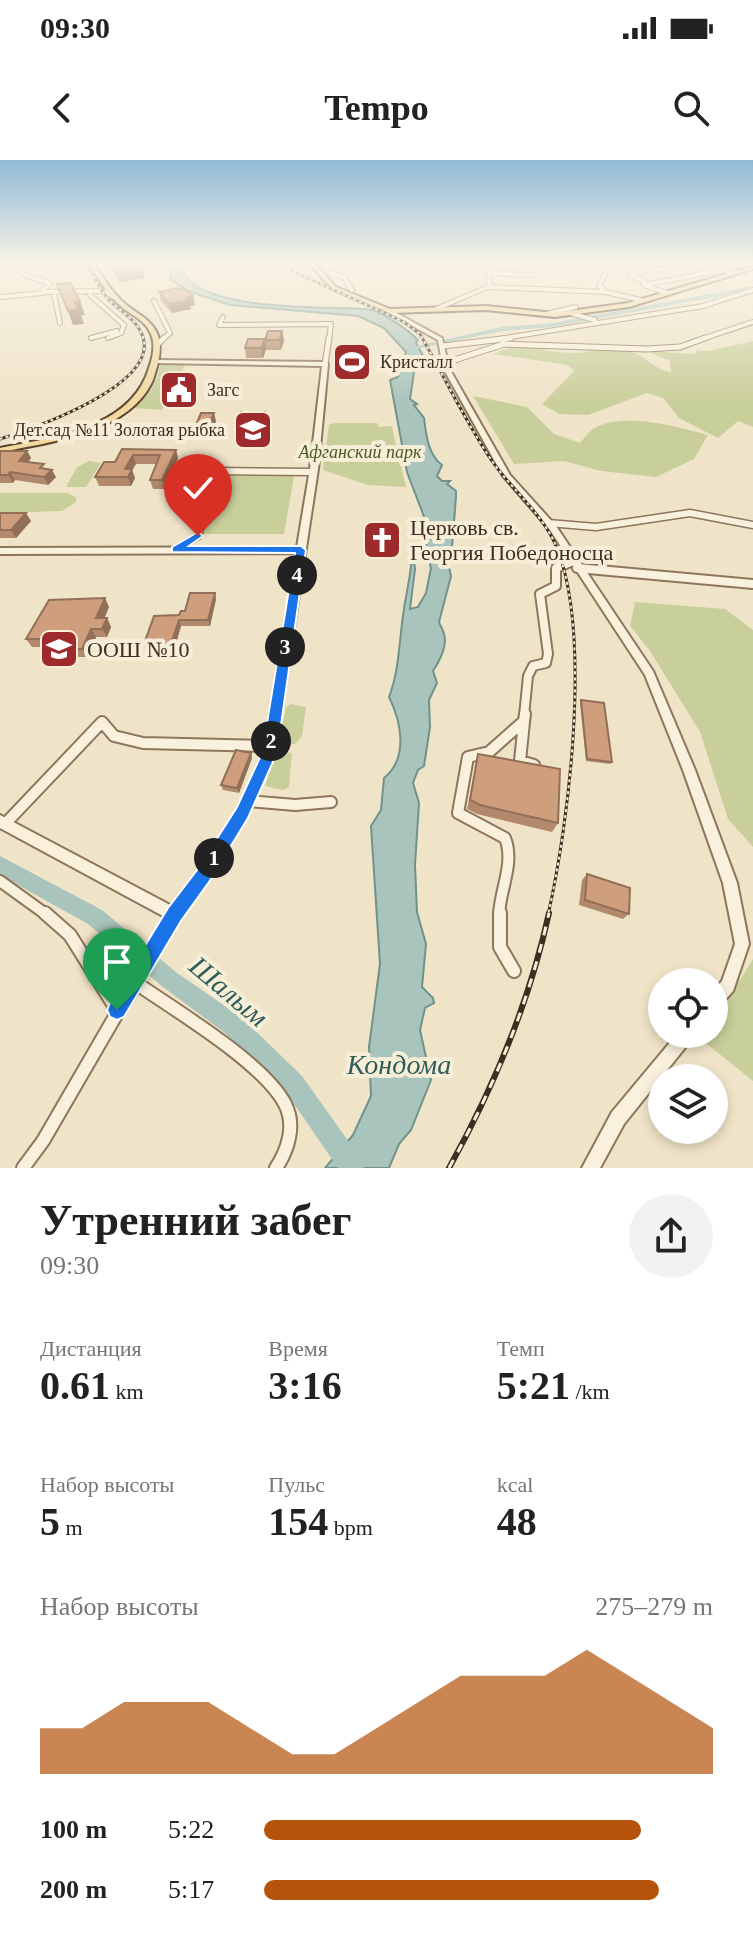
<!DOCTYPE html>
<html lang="ru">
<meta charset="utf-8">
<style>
body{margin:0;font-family:"Times New Roman",serif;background:#f2f2f2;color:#222;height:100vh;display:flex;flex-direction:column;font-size:30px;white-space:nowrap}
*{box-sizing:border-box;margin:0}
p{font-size:26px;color:#767676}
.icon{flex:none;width:44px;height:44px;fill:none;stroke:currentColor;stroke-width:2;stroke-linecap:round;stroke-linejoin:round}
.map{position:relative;height:1008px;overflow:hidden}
.panel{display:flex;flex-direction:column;background:#fff;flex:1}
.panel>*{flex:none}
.buttons{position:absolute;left:648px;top:808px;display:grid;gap:16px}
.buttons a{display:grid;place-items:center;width:80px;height:80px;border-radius:50%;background:#fff;box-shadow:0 4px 12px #0003;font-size:40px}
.pin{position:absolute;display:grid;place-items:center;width:68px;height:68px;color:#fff;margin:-82px -34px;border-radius:50% 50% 50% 0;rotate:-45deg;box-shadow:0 0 8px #0007}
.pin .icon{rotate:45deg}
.km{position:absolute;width:40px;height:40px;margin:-20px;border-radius:50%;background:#222;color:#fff;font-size:22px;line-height:40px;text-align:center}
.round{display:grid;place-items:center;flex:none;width:84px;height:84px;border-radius:42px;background:#f2f2f2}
.head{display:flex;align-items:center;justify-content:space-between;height:136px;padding:0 40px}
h1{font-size:44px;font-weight:800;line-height:60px}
.stats{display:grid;grid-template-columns:repeat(3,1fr);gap:12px;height:136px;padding:8px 40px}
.stats div{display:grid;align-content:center}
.stats b{font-size:40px;font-weight:800}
.stats small{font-size:22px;font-weight:400}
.stats p{font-size:22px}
.chart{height:224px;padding:16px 40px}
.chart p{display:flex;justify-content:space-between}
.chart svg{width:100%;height:144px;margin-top:8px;fill:#b45309;opacity:.7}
ul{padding:0 40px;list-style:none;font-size:26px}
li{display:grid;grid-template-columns:128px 96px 1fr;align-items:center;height:60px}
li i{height:20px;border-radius:10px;background:#b45309}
.status{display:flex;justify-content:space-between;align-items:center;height:56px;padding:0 40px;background:#fff;direction:ltr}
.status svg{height:22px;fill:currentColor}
header{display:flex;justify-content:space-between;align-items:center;height:104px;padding:0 40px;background:#fff;font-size:36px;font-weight:800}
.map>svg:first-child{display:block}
</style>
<div class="status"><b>09:30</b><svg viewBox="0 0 49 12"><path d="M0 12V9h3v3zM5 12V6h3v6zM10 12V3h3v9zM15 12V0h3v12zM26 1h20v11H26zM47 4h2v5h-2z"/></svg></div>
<header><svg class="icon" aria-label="back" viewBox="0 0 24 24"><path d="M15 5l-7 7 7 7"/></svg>Tempo<svg class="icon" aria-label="search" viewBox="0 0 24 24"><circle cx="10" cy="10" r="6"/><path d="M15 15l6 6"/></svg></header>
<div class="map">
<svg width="753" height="1008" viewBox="0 0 753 1008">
<rect width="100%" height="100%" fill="#f0e4c8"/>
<!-- green -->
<path fill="#c9cf9b" d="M753,181V267L738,261L718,278L679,258L663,238L647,233L588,255L559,254L542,244L574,211L568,205L494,194C520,179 548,194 575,193C592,192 608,186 626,190C643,193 654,210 671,212L670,201L647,191L696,194V190L708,191Z
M167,202L186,204L162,250L133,248L152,228L161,205Z
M473,236L527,247L554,274L580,283C584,279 588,272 593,269C622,251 678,267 708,275L694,299L656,317L601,311L564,301L514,304Z
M335,263H377L379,267L392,266L396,287L401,290L398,293L406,327L368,325L323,310L329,265Z
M89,301L101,303L86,327H66L77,307Z
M219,316H294L284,374H201Z
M0,333H67L76,337V342L62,351L0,353Z
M635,442L725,449L753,470V687L728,659L700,572L650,491L630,466Z
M291,544L306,547L302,576L295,584H279L286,547Z
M276,590L292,593L289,627L283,630L265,626Z
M753,799V921L702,880L706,874H714V861Z"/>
<!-- water -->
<path fill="#a9c4bc" stroke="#6f938a" stroke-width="2" d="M174,104H186L183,113C205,152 326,146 366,149C381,150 408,170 418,180L416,183L425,199L414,212L410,239L417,244L414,245L424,258C426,274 428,295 442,305L437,316L442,321H450L447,324L456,331V337L452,387L447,399L451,416L439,462C440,466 443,469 444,474C448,487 439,502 433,511L437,523L429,540L430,567L424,606L418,610L413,623L419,643L415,705L417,752L426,784L422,827L433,838L434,843L425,848L420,870L431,920L411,970L399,984L389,1008H325L353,975L371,936L369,887L380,804L371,666L381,650L384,618C409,598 401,561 389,537C400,508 399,479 404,449C407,428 413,408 412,386L415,409L410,449L418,447L426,433L431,408L426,391L428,367L407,312L390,220L398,217L406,192L384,168L358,156L230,145L188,131L170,119V107Z"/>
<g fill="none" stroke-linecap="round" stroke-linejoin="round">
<!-- river -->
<path fill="#a9c4bc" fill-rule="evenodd" d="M753,126V130L553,167L502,171L411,190L407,188L502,167L553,163Z
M0,696L102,750L177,813L241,857L302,916L361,999L364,1008H338L286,932L225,873L163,827L88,764L0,715Z"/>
<!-- minor-far5 casing -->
<g stroke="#8d765c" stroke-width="6">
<path id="minor-far5" d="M10,104L27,116L50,123L41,132L103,131L116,138
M390,104L405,110L422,104
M636,104L608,110L599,125L605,132L641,140
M715,104L731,114
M374,109L385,104
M330,113L344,117L352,130
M488,113L533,115
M646,123L630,115L646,110L691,107
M489,127L605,132
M92,131L90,135L124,165L121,173L108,178
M54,133L60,163
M667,133L644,125L716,111
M0,137L43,133
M154,141L170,173L162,180
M436,149L490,126L488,109L491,104
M546,154L576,147
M573,154L595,160
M223,157L219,165L331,164L329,180
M91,178L117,171
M493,180L703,146L753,130
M699,180L753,162"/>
</g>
<!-- minor-far4 casing -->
<g stroke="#8d765c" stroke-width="7">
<path id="minor-far4" d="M157,185L164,178
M443,186L511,178
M445,203L504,184L647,189L680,187L705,178
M325,204L329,178"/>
</g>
<!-- minor-far3 casing -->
<g stroke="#8d765c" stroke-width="9">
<path id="minor-far3" d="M548,363L596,367L690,353L753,365
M176,389L198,376L217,311L313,312"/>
</g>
<!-- minor-far2 casing -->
<g stroke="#8d765c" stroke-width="12">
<path id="minor-far2" d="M577,408L753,424
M524,556L528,516L533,506L546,503L548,494L540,434L556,426V408L573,401"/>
</g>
<!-- minor-far1 casing -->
<g stroke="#8d765c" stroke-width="14">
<path id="minor-far1" d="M524,562L520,601L534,605
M248,641L295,645L331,642
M5,664L102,562L114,576L143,583L270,586
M0,721L47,755
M499,755C500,729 515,703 505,678L458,653L468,597L489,592L524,561L525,554"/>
</g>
<!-- minor casing -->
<g stroke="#8d765c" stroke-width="16">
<path id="minor" d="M45,753L70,775L117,850
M500,753V787L514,811
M133,821C173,849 263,902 285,944C296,965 288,990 276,1008
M23,1008L43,981L174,755"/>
</g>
<!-- tertiary casing -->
<g stroke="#8d765c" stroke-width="4">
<path id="tertiary" d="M387,150H391L442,178L449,208L510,315L556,366L653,511L695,610L737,723L749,784L733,831L719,847L714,849V831L722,821L735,784L723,723L683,610L645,515L550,370L503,316L443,208L438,180L387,152Z
M154,200L325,202L328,204L318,309L275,593L247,656L208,721L179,760L174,762L0,668V655L172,746L198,711L239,648L263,593L297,393L0,394V388L297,387L310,309L322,206L156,203L153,201Z
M677,874H695L692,879L624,964L600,1008H582L612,952Z"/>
</g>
<!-- primary casing -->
<g stroke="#5b4430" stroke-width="4">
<path id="primary" d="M90,104H94C103,118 112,132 124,143C134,152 149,158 156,171C162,182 160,195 157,207C155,212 154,219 151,224C126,273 48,283 0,292V288C53,277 131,269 149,208C153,197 156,183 150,172C145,161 132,155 123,148C109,136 98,120 90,104Z
M310,104H315L336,127L390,149L486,146L555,153L628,143L753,106V109L629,147L555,157L486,150L389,153L332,129Z"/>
</g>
<!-- minor-far5 -->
<use href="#minor-far5" stroke="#faf1dc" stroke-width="4"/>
<!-- minor-far4 -->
<use href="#minor-far4" stroke="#faf1dc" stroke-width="5"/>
<!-- minor-far3 -->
<use href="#minor-far3" stroke="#faf1dc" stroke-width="6"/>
<!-- minor-far2 -->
<use href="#minor-far2" stroke="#faf1dc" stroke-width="8"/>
<!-- minor-far1 -->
<use href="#minor-far1" stroke="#faf1dc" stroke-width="10"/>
<!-- minor -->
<use href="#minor" stroke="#faf1dc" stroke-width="12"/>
<!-- tertiary -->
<use href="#tertiary" fill="#faf1dc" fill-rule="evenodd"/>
<!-- primary -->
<use href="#primary" fill="#f3d9a0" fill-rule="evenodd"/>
<!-- rail-far1 casing -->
<g stroke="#3d2e20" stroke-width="3">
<path id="rail-far1" d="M226,104L232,107
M277,104L404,162L420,174C444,216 465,261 492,301C513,331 543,354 557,388C592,477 569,662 548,755
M0,279C34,268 167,223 141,172C134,158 120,151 110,141C100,130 94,117 87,104"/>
</g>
<!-- rail casing -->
<g stroke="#3d2e20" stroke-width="6">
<path id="rail" d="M449,1008C494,927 529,844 549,753"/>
</g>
<!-- rail-far1 -->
<use href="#rail-far1" stroke="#f7eed8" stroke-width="2" stroke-dasharray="3" stroke-linecap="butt"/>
<!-- rail -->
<use href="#rail" stroke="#f7eed8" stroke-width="3" stroke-dasharray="9" stroke-linecap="butt"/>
</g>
<!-- wall -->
<path fill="#b2896c" d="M112,104L142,109L145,118L120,122L114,113Z
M159,132L193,136L195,145L190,146L191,149L172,153L161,141Z
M282,171L284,181L281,190H266V189L263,198H246L245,188Z
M361,189V210H342V205Z
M216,261L209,278H196L194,270Z
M267,263L263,277H239L237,266Z
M122,289L176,290L178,298L165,329H153L150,320L157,304H136L132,310L135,318L131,326H99L95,317L115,302Z
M0,291H27L31,298L28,302L47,309L56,317L48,325L15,320L13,323H0Z
M0,353L31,361L16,378H0Z
M374,363H390L391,387H374Z
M215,433L216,439L210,466H181L174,490H146L144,484L185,451Z
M109,447L104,458H107L111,467L107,477H96L88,497H72L67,489L68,487H32L26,479Z
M581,540L612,602L610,604L586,601L580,543Z
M478,594L558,663L552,672L477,654L467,649Z
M252,598L239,633L223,630L221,625Z
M587,714L629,754L623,759L579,745L582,720Z"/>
<!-- shaded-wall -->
<path fill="#916f58" d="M142,109L145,118L120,122L117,113Z
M193,136L195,145L190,146L191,149L172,153L169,144Z
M80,141L85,155H81L84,164L73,165L68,151L75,142Z
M282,171L284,181L281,190L280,180Z
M265,179L266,189L263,198L261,188Z
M265,252L267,263L263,277L262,266Z
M214,253L216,261L209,278L207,270Z
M176,290L178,298L165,329L162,320Z
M27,291L31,298L24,308L19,301Z
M133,295L136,304L132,310L135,318L131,326L125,309Z
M52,310L56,317L48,325L44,317Z
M10,312L15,320L13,323L8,315Z
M26,353L31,361L16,378L11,370Z
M215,433L216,439L210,466L208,460Z
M105,438L109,447L101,467L96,458Z
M107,458L111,467L107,477L102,469Z
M179,460L181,466L174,490L171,484Z
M91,469L96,477L88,497L82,489Z
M251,593L252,598L239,633L237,628Z"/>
<!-- building -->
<path fill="#cf9f7d" stroke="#916f58" stroke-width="2" d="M112,104H138L142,109L117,113Z
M70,123L80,141L75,142L78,149L68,151L57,124Z
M177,128L187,130L193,136L186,137L189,140L169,144L159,132Z
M268,171H282L280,180H265Z
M248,179H265L261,188H245Z
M343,189H361L360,205H342Z
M241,252H265L262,266H237Z
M201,253H214L207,270H194Z
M122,289L176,290L162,320H150L160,295H133L125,309H132L128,317H95L104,302H115Z
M0,291H27L19,301L44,304L40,308L52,310L44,317L10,312L8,315H0Z
M0,353H26L11,370H0Z
M374,363H390L391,375H374Z
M190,433H215L208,460H179L171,484H144L154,456L179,455L181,451H185Z
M105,438L96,458H107L102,469H91L82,489H67L71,479H26L49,440Z
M581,540L604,543L612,602L587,599Z
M236,590L251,593L237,628L221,625Z
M478,594L560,609L558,663L480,645L470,640Z
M587,714L630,728L629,754L585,740Z"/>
<!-- sky -->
<linearGradient id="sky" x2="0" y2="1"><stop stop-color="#8fbad6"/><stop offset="0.42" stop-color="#f8f3e6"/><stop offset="1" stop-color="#f8f3e6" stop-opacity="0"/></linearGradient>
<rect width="753" height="245" fill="url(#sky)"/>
<!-- route -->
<path fill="#1a73e8" stroke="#fff" stroke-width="2" d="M198,372L203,376L189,386H301L306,390L277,593L248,658L209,722L181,761L124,857L117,860L110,857L107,850L110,843L168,748L197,710L237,647L262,593L295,393L172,392V387Z"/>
<!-- icons -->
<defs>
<g id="stadium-square" transform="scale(2)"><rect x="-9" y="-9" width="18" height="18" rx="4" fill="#9e2a2b" stroke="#f7eed8"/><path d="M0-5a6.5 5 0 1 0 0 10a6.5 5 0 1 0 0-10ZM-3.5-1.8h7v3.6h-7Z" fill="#fff"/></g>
<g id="civic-square" transform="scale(2)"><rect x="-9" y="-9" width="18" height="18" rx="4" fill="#9e2a2b" stroke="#f7eed8"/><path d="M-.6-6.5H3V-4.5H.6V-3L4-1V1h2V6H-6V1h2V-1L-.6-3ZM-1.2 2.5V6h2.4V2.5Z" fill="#fff"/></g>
<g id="school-square" transform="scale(2)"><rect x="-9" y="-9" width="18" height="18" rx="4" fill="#9e2a2b" stroke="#f7eed8"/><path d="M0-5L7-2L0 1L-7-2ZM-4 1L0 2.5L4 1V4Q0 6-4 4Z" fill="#fff"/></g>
<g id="church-square" transform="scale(2)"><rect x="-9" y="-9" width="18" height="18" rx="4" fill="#9e2a2b" stroke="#f7eed8"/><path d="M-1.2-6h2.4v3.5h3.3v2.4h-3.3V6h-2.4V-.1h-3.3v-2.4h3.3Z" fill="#fff"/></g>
</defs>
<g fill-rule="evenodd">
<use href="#stadium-square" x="352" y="202"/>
<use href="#civic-square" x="179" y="230"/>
<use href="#school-square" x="253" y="270"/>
<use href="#church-square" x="382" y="380"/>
<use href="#school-square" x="59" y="489"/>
</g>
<g text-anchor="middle" stroke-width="8" stroke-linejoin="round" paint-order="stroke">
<!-- far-poi labels -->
<g font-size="18" fill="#3d2e20" stroke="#f7eed8" text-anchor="start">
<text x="380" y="208">Кристалл</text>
<text x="207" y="236">Загс</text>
<text x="225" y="276" text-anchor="end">Дет.сад №11 Золотая рыбка</text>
</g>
<!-- far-park labels -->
<g font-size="18" font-style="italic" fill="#4d5a26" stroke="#f7eed8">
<text x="360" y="298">Афганский парк</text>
</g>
<!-- poi labels -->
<g font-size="22" fill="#3d2e20" stroke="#f7eed8" text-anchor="start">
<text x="410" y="375">Церковь св.<tspan x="410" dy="25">Георгия Победоносца</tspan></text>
<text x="87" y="497">ООШ №10</text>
</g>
<!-- near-water labels -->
<g font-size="28" font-style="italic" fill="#2f5d5a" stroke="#f7eed8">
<text transform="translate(229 831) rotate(40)" y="10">Шалым</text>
<text x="399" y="914">Кондома</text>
</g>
</g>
</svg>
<div class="buttons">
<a><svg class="icon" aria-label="locate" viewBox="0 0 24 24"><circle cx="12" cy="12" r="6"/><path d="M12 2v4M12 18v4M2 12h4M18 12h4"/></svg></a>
<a><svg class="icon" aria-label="layers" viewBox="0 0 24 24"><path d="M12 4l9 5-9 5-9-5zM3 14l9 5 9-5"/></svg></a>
</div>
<div class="pin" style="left:117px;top:850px;background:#1e9e55"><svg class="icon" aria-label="arrive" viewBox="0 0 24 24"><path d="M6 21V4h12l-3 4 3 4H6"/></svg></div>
<div class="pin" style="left:198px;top:376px;background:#d93025"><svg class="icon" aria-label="check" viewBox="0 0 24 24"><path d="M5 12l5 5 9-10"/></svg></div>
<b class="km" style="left:214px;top:698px">1</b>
<b class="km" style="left:271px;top:581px">2</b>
<b class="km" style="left:285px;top:487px">3</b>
<b class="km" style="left:297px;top:415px">4</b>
</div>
<section class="panel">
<div class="head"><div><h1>Утренний забег</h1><p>09:30</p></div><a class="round"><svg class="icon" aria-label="share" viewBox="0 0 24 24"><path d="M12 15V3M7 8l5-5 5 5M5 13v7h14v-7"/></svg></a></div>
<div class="stats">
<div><p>Дистанция</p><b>0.61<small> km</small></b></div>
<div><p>Время</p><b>3:16</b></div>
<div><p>Темп</p><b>5:21<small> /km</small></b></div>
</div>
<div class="stats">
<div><p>Набор высоты</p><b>5<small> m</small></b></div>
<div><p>Пульс</p><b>154<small> bpm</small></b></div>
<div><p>kcal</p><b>48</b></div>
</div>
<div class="chart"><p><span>Набор высоты</span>275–279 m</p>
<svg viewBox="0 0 160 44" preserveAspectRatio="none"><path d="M0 44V30L10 30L20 22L30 22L40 22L50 30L60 38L70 38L80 30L90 22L100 14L110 14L120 14L130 6L140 14L150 22L160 30V44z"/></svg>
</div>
<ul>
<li><b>100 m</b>5:22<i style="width:84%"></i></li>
<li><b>200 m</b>5:17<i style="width:88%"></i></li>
</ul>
</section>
